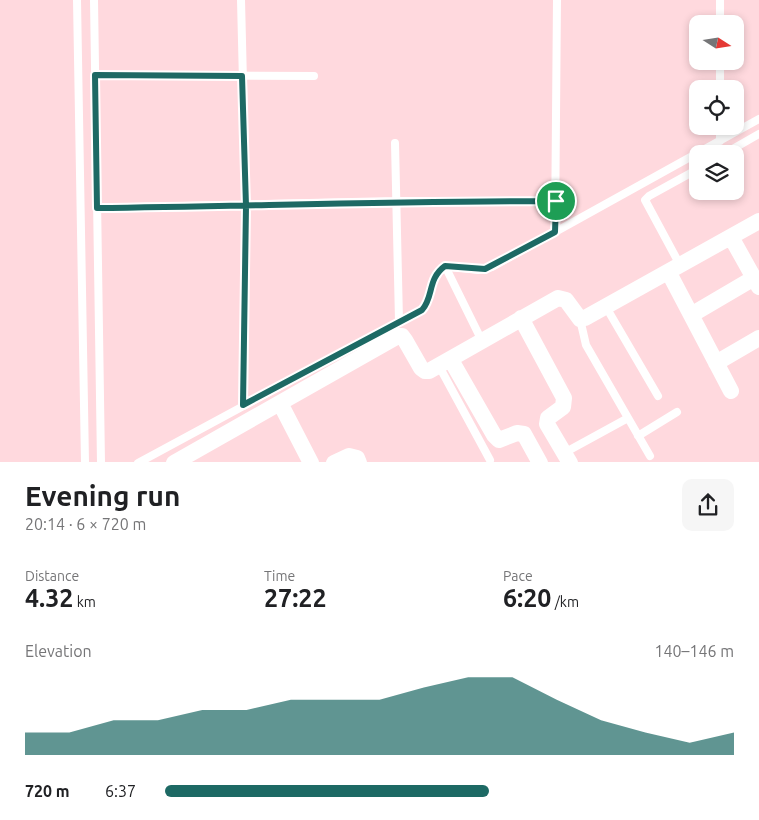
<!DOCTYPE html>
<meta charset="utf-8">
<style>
body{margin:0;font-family:Ubuntu,sans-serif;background:#f6f6f6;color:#202124;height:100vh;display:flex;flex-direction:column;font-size:19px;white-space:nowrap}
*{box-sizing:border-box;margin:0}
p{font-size:16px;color:#757577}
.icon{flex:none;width:28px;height:28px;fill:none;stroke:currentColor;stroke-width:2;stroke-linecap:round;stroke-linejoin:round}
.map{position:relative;height:462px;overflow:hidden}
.sheet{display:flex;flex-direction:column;background:#fff;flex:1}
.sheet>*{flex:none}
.needle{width:32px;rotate:102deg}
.buttons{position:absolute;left:689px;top:15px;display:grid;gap:10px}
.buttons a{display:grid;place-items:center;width:55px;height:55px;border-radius:10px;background:#fff;box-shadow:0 2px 8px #0003;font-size:25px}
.pin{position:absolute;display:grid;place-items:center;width:42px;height:42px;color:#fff;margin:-21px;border:2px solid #fff;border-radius:50%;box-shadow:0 1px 5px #0007}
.round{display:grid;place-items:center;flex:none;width:52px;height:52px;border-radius:10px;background:#f6f6f6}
.headline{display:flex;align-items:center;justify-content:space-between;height:85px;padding:0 25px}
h1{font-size:28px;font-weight:700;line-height:38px}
.figures{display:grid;grid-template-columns:repeat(3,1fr);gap:8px;height:85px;padding:5px 25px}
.figures div{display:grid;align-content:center}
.figures b{font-size:25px;font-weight:700}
.figures small{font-size:14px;font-weight:400}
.figures p{font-size:14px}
.chart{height:140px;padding:10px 25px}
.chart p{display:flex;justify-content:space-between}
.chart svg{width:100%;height:90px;margin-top:5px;fill:#1d6964;opacity:.7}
ul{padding:0 25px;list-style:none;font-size:16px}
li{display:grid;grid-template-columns:80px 60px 1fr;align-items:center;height:38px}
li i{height:12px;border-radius:6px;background:#1d6964}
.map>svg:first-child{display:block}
</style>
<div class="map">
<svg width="759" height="463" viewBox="0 0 759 463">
<rect width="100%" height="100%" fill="#ffd9de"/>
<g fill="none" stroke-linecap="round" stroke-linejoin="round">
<!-- service -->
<path stroke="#fff" stroke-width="8" d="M77,0L85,463
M94,0L101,463
M241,0L246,206L243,405
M720,24V0
M95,75L314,76
M720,89V61
M720,141V126
M395,143L399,321
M724,154L759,134
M97,208L396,201H556
M555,232L557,0
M680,265L645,200L649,196L698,169
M445,266L482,341
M606,307L658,396
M580,319L586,345L650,456
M439,366L490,460
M638,436L677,412
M564,453L628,418
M138,463L421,310C435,297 427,279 445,266L478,270L492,267L759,119"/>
<!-- minor -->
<path stroke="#fff" stroke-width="16" d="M731,237L759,287
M669,273L731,391
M691,315L754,278
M521,318L564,398L563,407L548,418L547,424L570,463
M451,360L494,435L499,440L517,433L524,434L540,463
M716,363L759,338
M280,403L311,463
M174,463L398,336H402L405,340L421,368L425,371H429L558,298L566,300L580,319L585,318L759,221
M334,463L349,456L357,458L359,463"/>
</g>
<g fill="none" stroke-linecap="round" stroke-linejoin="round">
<!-- route casing -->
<g stroke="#fff" stroke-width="10">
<path id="route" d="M556,201C403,201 250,206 97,208L95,75L242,76L246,206L243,405L422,310C434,297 427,279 445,266L485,269L555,232L556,201"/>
</g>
<!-- route -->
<use href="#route" stroke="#1d6964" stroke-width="6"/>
</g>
</svg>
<div class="buttons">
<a><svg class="needle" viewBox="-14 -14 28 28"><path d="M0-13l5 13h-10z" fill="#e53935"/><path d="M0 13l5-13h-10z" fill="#757577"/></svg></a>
<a><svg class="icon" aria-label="locate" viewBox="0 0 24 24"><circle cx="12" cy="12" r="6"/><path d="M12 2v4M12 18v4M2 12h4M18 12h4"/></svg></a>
<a><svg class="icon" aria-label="layers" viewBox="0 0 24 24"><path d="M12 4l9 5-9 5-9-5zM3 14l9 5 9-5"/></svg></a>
</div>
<div class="pin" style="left:556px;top:201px;background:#1e9e55"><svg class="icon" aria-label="arrive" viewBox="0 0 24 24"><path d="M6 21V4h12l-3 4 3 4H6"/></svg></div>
</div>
<section class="sheet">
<div class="headline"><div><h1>Evening run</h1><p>20:14 · 6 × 720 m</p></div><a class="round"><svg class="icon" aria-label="share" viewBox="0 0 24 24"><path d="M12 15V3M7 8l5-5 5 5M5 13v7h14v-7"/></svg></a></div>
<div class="figures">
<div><p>Distance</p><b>4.32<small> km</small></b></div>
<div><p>Time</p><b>27:22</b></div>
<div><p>Pace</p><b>6:20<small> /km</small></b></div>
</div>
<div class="chart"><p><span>Elevation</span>140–146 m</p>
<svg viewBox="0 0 160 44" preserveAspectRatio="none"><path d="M0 44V33L10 33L20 27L30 27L40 22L50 22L60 17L70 17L80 17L90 11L100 6L110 6L120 17L130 27L140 33L150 38L160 33V44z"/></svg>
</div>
<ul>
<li><b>720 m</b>6:37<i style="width:57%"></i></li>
</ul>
</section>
